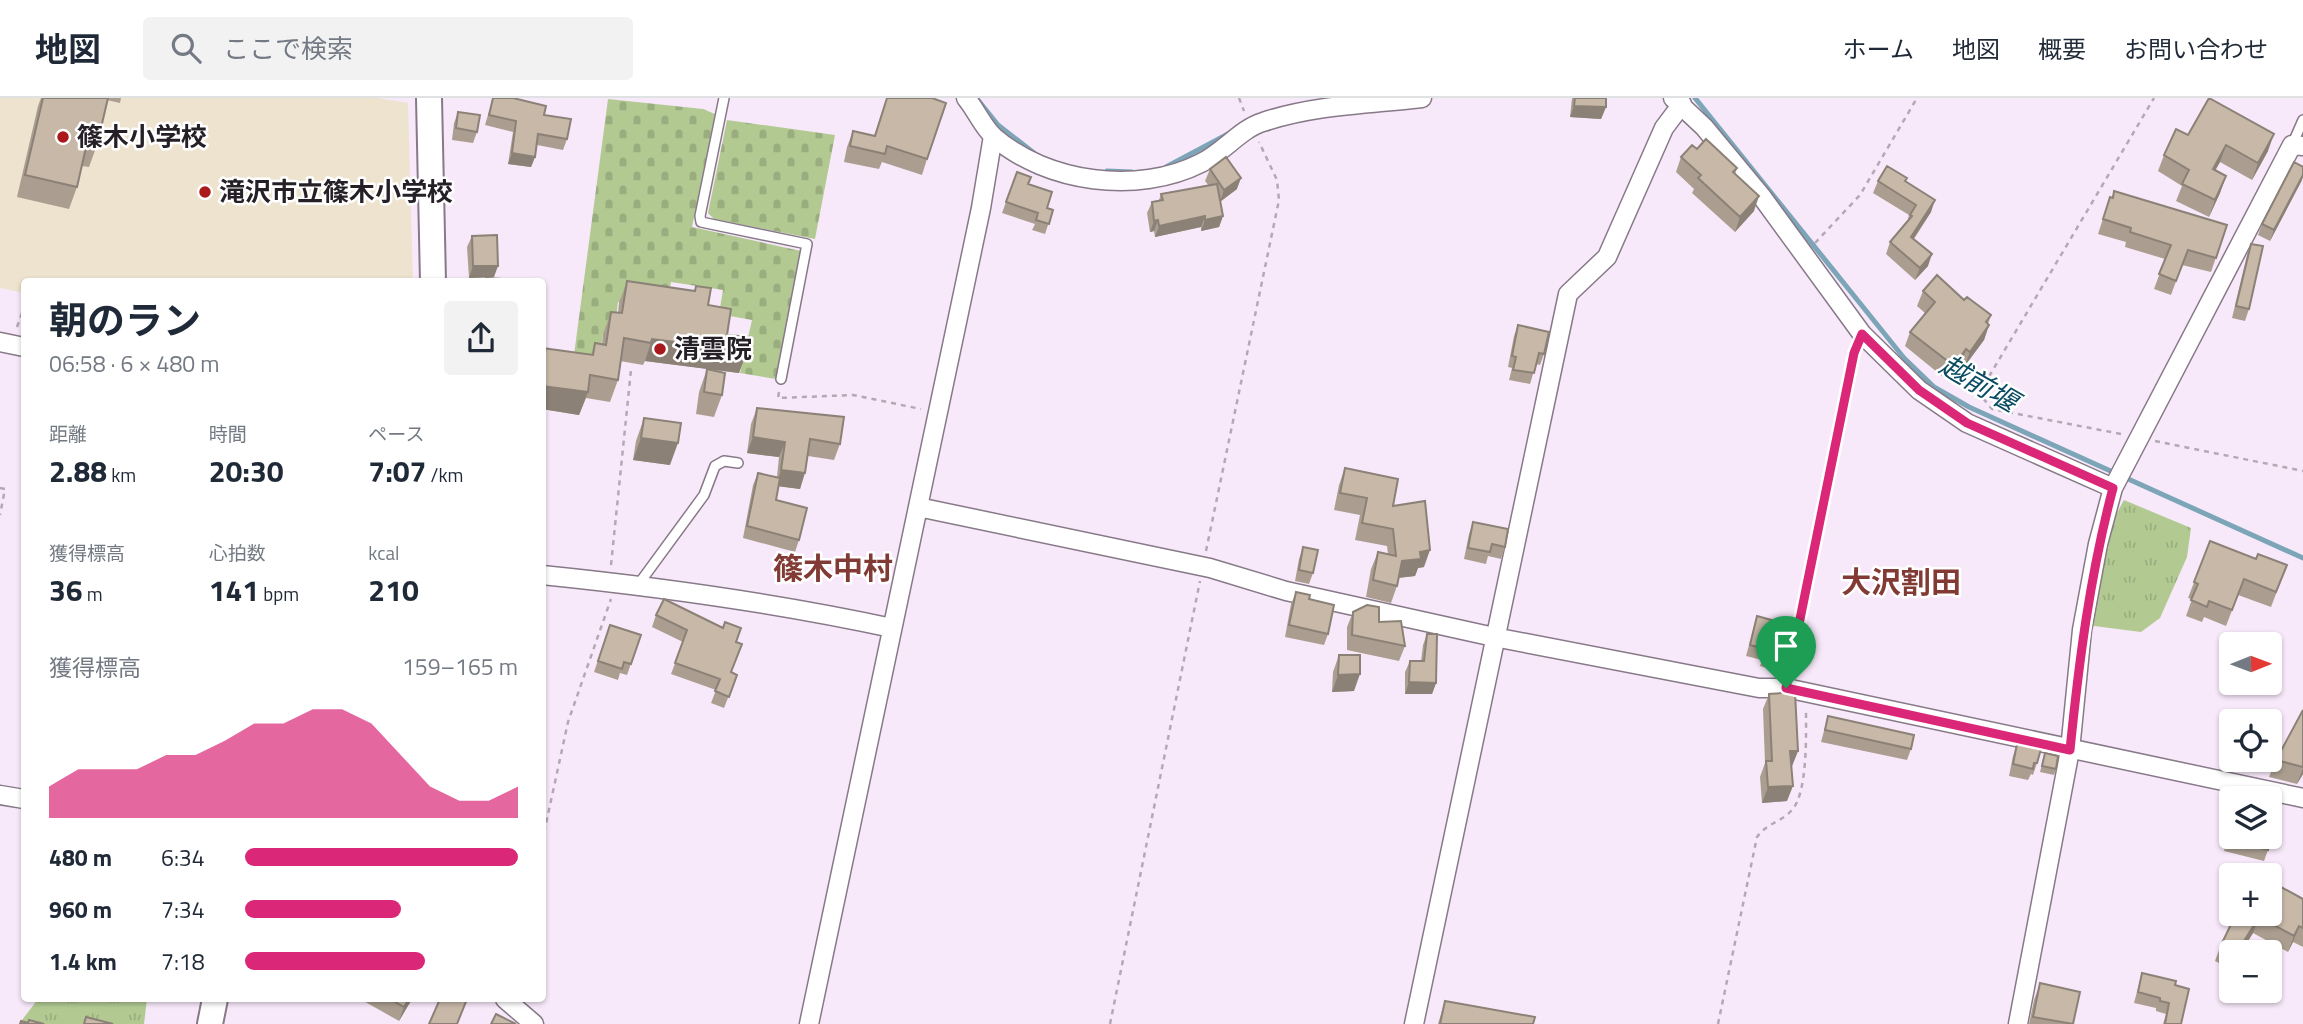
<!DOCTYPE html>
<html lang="ja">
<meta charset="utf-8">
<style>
body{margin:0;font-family:"Titillium Web","Noto Sans JP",sans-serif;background:#f2f2f3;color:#1f2937;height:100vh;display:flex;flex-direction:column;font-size:26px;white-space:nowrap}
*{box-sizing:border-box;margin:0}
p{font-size:23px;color:#747a83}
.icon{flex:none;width:38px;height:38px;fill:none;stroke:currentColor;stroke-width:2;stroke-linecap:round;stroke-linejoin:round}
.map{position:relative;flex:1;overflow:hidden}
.details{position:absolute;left:21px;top:180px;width:525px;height:724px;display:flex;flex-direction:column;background:#fff;border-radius:7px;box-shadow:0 2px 5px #0004}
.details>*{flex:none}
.needle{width:46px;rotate:89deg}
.tools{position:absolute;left:2219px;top:534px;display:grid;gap:14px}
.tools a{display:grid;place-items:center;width:63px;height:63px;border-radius:7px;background:#fff;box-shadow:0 2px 5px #0004;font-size:35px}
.pin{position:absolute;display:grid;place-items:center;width:60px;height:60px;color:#fff;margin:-72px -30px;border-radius:50% 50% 50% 0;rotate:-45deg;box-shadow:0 0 7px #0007}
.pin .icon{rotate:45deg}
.round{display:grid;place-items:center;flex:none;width:74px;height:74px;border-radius:7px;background:#f2f2f3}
.summary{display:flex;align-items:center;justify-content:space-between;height:119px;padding:0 28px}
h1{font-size:38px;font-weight:700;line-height:52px}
.stats{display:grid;grid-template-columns:repeat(3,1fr);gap:10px;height:119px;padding:7px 28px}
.stats div{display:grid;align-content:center}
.stats b{font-size:30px;font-weight:700}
.stats small{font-size:19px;font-weight:400}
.stats p{font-size:19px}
.chart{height:196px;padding:14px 28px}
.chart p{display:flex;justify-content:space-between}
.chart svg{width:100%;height:126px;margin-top:7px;fill:#db2777;opacity:.7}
ul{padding:0 28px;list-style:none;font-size:23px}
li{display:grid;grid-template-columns:112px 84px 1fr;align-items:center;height:52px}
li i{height:18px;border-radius:9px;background:#db2777}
header{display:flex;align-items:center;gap:42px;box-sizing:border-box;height:98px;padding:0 35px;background:#fff;border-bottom:2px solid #e0e1e3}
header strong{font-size:33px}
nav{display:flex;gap:38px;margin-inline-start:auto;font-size:24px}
.search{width:490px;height:63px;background:#f2f2f3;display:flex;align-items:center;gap:18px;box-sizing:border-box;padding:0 24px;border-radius:7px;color:#747a83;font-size:26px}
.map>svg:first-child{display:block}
</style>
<header>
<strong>地図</strong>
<div class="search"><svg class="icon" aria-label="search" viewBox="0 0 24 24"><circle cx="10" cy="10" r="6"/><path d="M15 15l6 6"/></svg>ここで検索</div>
<nav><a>ホーム</a><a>地図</a><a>概要</a><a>お問い合わせ</a></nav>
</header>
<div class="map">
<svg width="2303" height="926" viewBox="0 0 2303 926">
<defs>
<pattern id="grass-tufts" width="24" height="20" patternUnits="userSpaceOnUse" patternTransform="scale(1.75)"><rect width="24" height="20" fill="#b2ca92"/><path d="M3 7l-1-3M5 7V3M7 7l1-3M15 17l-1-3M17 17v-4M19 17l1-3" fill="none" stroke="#99ad7e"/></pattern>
<pattern id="cemetery-stones" width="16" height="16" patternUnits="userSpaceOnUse" patternTransform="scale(1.75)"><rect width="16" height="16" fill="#b2ca92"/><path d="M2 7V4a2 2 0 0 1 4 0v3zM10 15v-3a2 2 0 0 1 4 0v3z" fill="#99ad7e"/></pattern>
</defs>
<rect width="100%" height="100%" fill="#f8e9fa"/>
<!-- education -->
<path fill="#eee3cf" d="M0,0H378L408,5L413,184H24V195L0,190Z"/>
<!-- grass -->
<path fill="url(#grass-tufts)" d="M2124,402L2191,430L2187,459L2160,520L2141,534L2094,528L2090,523L2113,422Z
M38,901H147L144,926H27L22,922Z"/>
<!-- cemetery -->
<path fill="url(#cemetery-stones)" d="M608,1L703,11L715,16L692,129L801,153L776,281L740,275L752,222L719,216L723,192L671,184L666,211L618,204L614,237L603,236L599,262L574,257Z
M727,22L835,37L815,141L714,121L708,115Z"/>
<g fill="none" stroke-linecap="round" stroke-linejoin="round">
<!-- stream -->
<path stroke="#7ca5b8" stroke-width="5" d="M1695,0L1904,260L1934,289L1969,309L2303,460
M978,2L998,27L1034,55
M1166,69L1228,36
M1107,73L1132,74"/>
<!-- lane casing -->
<g stroke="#877988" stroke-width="12">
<path id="lane" d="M724,0L700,118L701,124L807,146L781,281
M2292,47L2303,22
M638,487L704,397L715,368L724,363L738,365"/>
</g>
<!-- street casing -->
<g stroke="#877988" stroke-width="21">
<path id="street" d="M966,0C976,12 983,29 994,39C1047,85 1138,97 1201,65C1223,55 1240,31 1263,24C1314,7 1369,6 1422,0
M1673,0L1704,29L1762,99L1862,236L1919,292L1967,325L2113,390
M0,244L24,249
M918,409L1210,470L1286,493L1494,539L1759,590H1786L2303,700
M542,477C660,489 776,505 892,530
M0,697L24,701
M505,901L534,926
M809,926L981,110L993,38
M1414,926L1568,196L1607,159L1664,30L1682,6
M2018,926L2070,652L2082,532L2098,446L2113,390L2292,47L2303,48"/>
</g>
<!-- secondary casing -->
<g stroke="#877988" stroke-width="28">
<path id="secondary" d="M429,0L433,184
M210,926L215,901"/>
</g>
<!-- path -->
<path stroke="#b4a8b5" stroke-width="2.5" stroke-dasharray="5 5" stroke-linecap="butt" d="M1239,0L1244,13
M1815,145L1860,97L1917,0
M17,229L24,209
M779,294L778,300L853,297L921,311
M2121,336L1992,311L1982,299L1981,292L2154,0
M2155,343L2303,373
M0,390L5,391L0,417
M1206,453L1279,102L1277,82L1259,44
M611,467L631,272
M1789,574L1855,252
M542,744L568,624L611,501
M1110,926L1200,483
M1718,926L1757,739C1767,725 1781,724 1791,713C1808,697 1806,635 1806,612"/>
<!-- lane -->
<use href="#lane" stroke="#fff" stroke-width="9"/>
<!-- street -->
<use href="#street" stroke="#fff" stroke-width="18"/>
<!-- secondary -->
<use href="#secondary" stroke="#fff" stroke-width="24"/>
</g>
<!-- wall -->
<path fill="#ab9e90" d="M41,0H121L120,5L107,2L97,47L89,69L82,68L77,89L69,111L17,99L38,8Z
M493,0H513L544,17L567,41L563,52L537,47L535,59L531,69L508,66L513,34L485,27Z
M887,0L927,61L922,77L882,64L879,71L844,64L847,49L853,33L874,38Z
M1572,0H1606V9L1601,21L1570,19Z
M458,14L477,34L473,45L452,42L454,25Z
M2188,37L2268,53L2252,82L2220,64L2215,73L2226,78L2220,95L2209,119L2176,103L2182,88L2158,73L2164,57Z
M1697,51L1737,70L1735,76L1754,113L1735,134L1692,95L1694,91L1676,74L1681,59Z
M1210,71L1237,91L1220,103L1223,118L1219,129L1201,133V129L1155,139L1154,133L1150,134L1147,115L1152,104L1159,102L1161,96L1209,88L1205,83Z
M1017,74L1028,86L1047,110L1053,112L1045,136L1032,132L1035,126L1002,115Z
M2302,82L2270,143L2258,137L2262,126Z
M1878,83L1905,84L1931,114L1914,141L1928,168L1915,182L1886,156L1890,144L1907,125L1909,117L1873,95Z
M2114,93L2227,127L2211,174L2182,167L2171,197L2154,191L2165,161L2125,149L2126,144L2098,136L2110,99H2112Z
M472,138L494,179L469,180L467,149Z
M2251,146L2249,211L2245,223L2232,220L2247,157Z
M627,183L694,193L696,188L727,237L747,253L739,275L645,263L643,267L620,263L618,282L610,304L586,300L579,317L542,311V250L591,257L595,245L602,246L603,236L611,214L618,215L619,205Z
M1923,193L1964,202L1991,217L1988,226L1989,227L1984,242L1964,269L1961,266L1948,283L1905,248L1910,234L1925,215L1917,208Z
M1518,227L1544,256L1540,267L1536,266L1530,286L1509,282L1512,270L1508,269L1514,238Z
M707,271L722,297L714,319L696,316L699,294Z
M757,310L840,346L834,362L808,358L800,391L779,388L776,402L799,442L795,454L743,440L753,387L758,375L777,379L779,359L747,355L751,326Z
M644,320L670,367L633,362L636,343Z
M1345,370L1393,408L1424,469L1418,470L1415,478L1399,480L1397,488L1391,505L1366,499L1371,471L1378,454L1388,456L1387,448L1355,442L1360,417L1334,412L1339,387Z
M1473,424L1505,449L1501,461L1488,458L1486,466L1464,461L1469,436Z
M2210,443L2256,461L2287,467L2271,509L2238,497L2226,528L2204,519L2202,524L2186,518L2192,501L2188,500Z
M1303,449L1313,475L1309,486L1295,483L1299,461Z
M1296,494L1309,501L1328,536L1324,547L1285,539L1291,506Z
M1353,514L1379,524L1405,548L1399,563L1347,552V529Z
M656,517L736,544L731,574L737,577L724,610L711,605L716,592L671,576L683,544L652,529Z
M1757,518L1774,526L1782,561L1777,573L1760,568L1762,562L1746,558Z
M610,527L641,537L627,577L620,575L618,582L594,574Z
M1427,536L1436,585L1432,596H1405V574L1410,563H1421L1423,547Z
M1339,557L1354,593L1332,594L1333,574Z
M1769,596L1798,653L1792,668H1791L1787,703L1762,705L1760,679L1765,665L1763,611Z
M2303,612V676L2297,686L2269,679L2276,662Z
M1828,618L1911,651L1907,662L1821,644Z
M2017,646L2037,665L2033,677L2031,676L2028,682L2009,678L2013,658Z
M2045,655L2056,671L2054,677L2040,674Z
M2231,727V738L2268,752L2264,763L2224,753Z
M2303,801V849L2293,844L2288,854L2253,835L2241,854H2231V871L2215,863L2221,847L2236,816Z
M2142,875L2175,887L2181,926H2163L2166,916L2156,913V910L2134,905Z
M2040,885L2073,926H2029L2034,902Z
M360,901H412L399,923Z
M1445,903L1533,926H1438Z"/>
<!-- shaded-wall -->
<path fill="#8b8176" d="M1574,8L1606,9L1601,21L1570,19Z
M2274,36L2268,53L2252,82L2258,65Z
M2226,47L2220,64L2206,88L2213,71Z
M512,55L535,59L531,69L508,66Z
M2303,77L2302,82L2270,143L2274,132Z
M2226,78L2220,95L2209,119L2215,102Z
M1241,80L1237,91L1220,104L1224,92Z
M1759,98L1754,113L1735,134L1740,119Z
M1935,102L1931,114L1907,150L1911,139Z
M1205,118L1201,129L1155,139L1159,128Z
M1223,118L1219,129L1201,133L1205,122Z
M1158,122L1154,133L1150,134L1154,123Z
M1932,156L1928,168L1915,182L1920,170Z
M473,168H498L494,179L469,180Z
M1989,227L1984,242L1964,269L1970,254Z
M652,241L747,253L739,275L645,263Z
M1966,251L1961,266L1948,283L1954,268Z
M542,288L588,294L579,317L542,311Z
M753,339L785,344L779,359L747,355Z
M641,340L678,345L670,367L633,362Z
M781,372L805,375L800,391L776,388Z
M1430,452L1424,469L1418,470L1415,478L1396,480L1402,463L1420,454Z
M1360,576L1354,593L1332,594L1338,577Z
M1409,584L1436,585L1432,596H1405Z
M1790,653H1798L1792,668L1785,669Z
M2303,670V676L2297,686Z
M1793,688L1787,703L1762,705L1768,689Z
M2259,819L2253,835L2241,854H2237Z
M2299,828L2293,844L2288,854L2294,838Z
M409,901H412L399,923L404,909Z"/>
<!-- building -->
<path fill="#c7b8a8" stroke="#8b8176" stroke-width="2" d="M43,0H108L97,47L87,45L77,89L25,77Z
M493,0H513L546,8L544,17L571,21L567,41L538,36L535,59L512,55L516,23L489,17Z
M887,0H932L946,5L927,61L887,48L885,56L850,48L853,33L875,38Z
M1575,0H1606V9L1574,8Z
M2209,0L2274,36L2258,65L2226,47L2213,71L2226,78L2215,102L2182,86L2189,72L2164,57L2176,31L2188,37Z
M458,14L480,17L477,34L456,30Z
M1706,41L1737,70L1733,74L1759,98L1740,119L1698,80L1701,77L1681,59L1692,47L1697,51Z
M1226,59L1241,80L1224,92L1210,71Z
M2294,64L2303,69V77L2274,132L2262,126Z
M1887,68L1907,80L1905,83L1935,102L1911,139L1932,156L1920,170L1890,144L1912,118L1910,117L1916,107L1878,83Z
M1017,74L1031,79L1028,86L1052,94L1047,110L1053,112L1049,126L1036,122L1038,115L1006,104Z
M1217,86L1223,118L1205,122V118L1159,128L1158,122L1154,123L1152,104L1163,102L1161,96Z
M2114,93L2227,127L2216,160L2188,152L2176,183L2159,176L2171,147L2130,134L2131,130L2103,121L2110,99L2113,100Z
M497,137L498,168H473L472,138Z
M2251,146L2263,148L2249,211L2236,208Z
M1937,177L1964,202L1967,199L1991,217L1986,224L1989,227L1970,254L1966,251L1954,268L1910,234L1935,204L1923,193Z
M486,180L501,181L500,184H486Z
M627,183L695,193L696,188L711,190L708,207L731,211L727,237L749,239L747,253L652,241L651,245L624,240L618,282L590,277L588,294L542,288V250L593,257L595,245L606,247L611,214L622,215Z
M1518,227L1549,234L1544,256L1539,255L1534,275L1513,272L1516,259L1512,258Z
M707,271L725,275L722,297L704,294Z
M757,310L844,319L840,346L810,341L805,375L781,372L785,344L753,339Z
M644,320L681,325L678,345L641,340Z
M1345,370L1398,381L1393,408L1425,403L1430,452L1420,454L1421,461L1402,463L1397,488L1373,482L1378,454L1396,458L1393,431L1362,425L1367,400L1340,395Z
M758,375L780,380L776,402L807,410L799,442L747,428Z
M1473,424L1508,431L1505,449L1492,446L1490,454L1468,450Z
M2210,443L2256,461L2258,456L2287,467L2276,494L2244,481L2232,512L2209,503L2207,509L2191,502L2198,486L2194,484Z
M1303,449L1318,452L1313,475L1299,472Z
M1296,494L1310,497L1309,501L1334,507L1328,536L1289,527Z
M664,501L723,530L725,524L741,530L736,544L742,546L731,574L737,577L729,599L715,593L720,581L675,565L687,532L656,517Z
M1367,507L1379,509V524L1401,523L1405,548L1352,537L1353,514Z
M1757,518L1775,523L1774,526L1789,530L1782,561L1765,557L1766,551L1750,547Z
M610,527L641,537L631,566L624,564L622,571L598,563Z
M1427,536H1437L1436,585L1409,584L1410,563H1424Z
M1339,557H1360V576L1338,577Z
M1795,594L1798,653H1790L1793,688L1768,689L1766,663H1772L1769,596Z
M2303,612V669L2276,662Z
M1828,618L1914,637L1911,651L1825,632Z
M2017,646L2041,651L2037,665H2034L2033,671L2013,666Z
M2045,655L2058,658L2056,671L2042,668Z
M2270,726L2274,727L2268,752L2228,742L2231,729V738H2270Z
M2270,783L2303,801V830L2299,828L2294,838L2259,819L2237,854L2221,847L2236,816H2270Z
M2142,875L2176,883L2175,887L2189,891L2181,926H2165L2169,905L2160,903V900L2138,894Z
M2040,885L2080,894L2073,926L2033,919Z
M390,901H409L404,909Z
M440,901H467L457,926H429Z
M1445,903L1535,919L1533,926H1440Z
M496,916L516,926H491Z
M86,919L113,926H84Z
M29,922L44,926H20L21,923L28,925Z"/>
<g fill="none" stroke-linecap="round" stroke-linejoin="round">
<!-- route casing -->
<g stroke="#fff" stroke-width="14">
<path id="route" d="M1862,236L1919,292L1967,325L2113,390C2090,477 2079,563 2070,652L1786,590L1854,255Z"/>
</g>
<!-- route -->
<use href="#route" stroke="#db2777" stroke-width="9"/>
</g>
<!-- markers -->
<g fill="#ab181c" stroke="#fff" stroke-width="2.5">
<circle cx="63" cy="39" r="7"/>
<circle cx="205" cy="94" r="7"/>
<circle cx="660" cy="251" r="7"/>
</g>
<g text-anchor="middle" stroke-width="5" stroke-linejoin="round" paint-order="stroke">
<!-- poi labels -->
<g font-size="26" font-weight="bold" fill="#251f26" stroke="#fff" text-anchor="start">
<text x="77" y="48">篠木小学校</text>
<text x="219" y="103">滝沢市立篠木小学校</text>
<text x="674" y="260">清雲院</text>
</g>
<!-- water labels -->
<g font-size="28" font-style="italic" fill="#0a4d62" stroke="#fff">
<text transform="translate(1979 285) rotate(30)" y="10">越前堰</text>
</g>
<!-- quarter labels -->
<g font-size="30" font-weight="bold" fill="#813a34" stroke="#fff">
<text x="833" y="481">篠木中村</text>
<text x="1901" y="495">大沢割田</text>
</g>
</g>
</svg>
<div class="tools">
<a><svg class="needle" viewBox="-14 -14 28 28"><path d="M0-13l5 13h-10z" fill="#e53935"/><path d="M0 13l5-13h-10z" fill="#747a83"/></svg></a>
<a><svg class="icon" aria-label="locate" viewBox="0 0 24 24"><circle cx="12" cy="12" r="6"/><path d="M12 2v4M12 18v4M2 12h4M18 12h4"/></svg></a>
<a><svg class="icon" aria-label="layers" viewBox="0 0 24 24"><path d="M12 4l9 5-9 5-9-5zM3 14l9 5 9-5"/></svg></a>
<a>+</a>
<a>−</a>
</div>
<div class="pin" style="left:1786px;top:590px;background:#1e9e55"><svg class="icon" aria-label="arrive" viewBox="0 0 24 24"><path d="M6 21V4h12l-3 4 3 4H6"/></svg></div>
<section class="details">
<div class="summary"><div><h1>朝のラン</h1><p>06:58 · 6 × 480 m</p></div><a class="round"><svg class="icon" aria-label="share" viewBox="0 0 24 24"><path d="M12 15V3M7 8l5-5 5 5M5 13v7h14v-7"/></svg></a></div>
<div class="stats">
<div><p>距離</p><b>2.88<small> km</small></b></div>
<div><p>時間</p><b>20:30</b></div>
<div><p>ペース</p><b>7:07<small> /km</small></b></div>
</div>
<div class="stats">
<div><p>獲得標高</p><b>36<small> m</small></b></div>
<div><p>心拍数</p><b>141<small> bpm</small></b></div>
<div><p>kcal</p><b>210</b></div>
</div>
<div class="chart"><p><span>獲得標高</span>159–165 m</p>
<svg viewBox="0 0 160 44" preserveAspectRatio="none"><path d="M0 44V33L10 27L20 27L30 27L40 22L50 22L60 17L70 11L80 11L90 6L100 6L110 11L120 22L130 33L140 38L150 38L160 33V44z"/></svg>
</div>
<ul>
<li><b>480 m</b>6:34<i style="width:100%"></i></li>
<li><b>960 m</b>7:34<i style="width:57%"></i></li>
<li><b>1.4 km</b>7:18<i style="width:66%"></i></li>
</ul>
</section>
</div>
